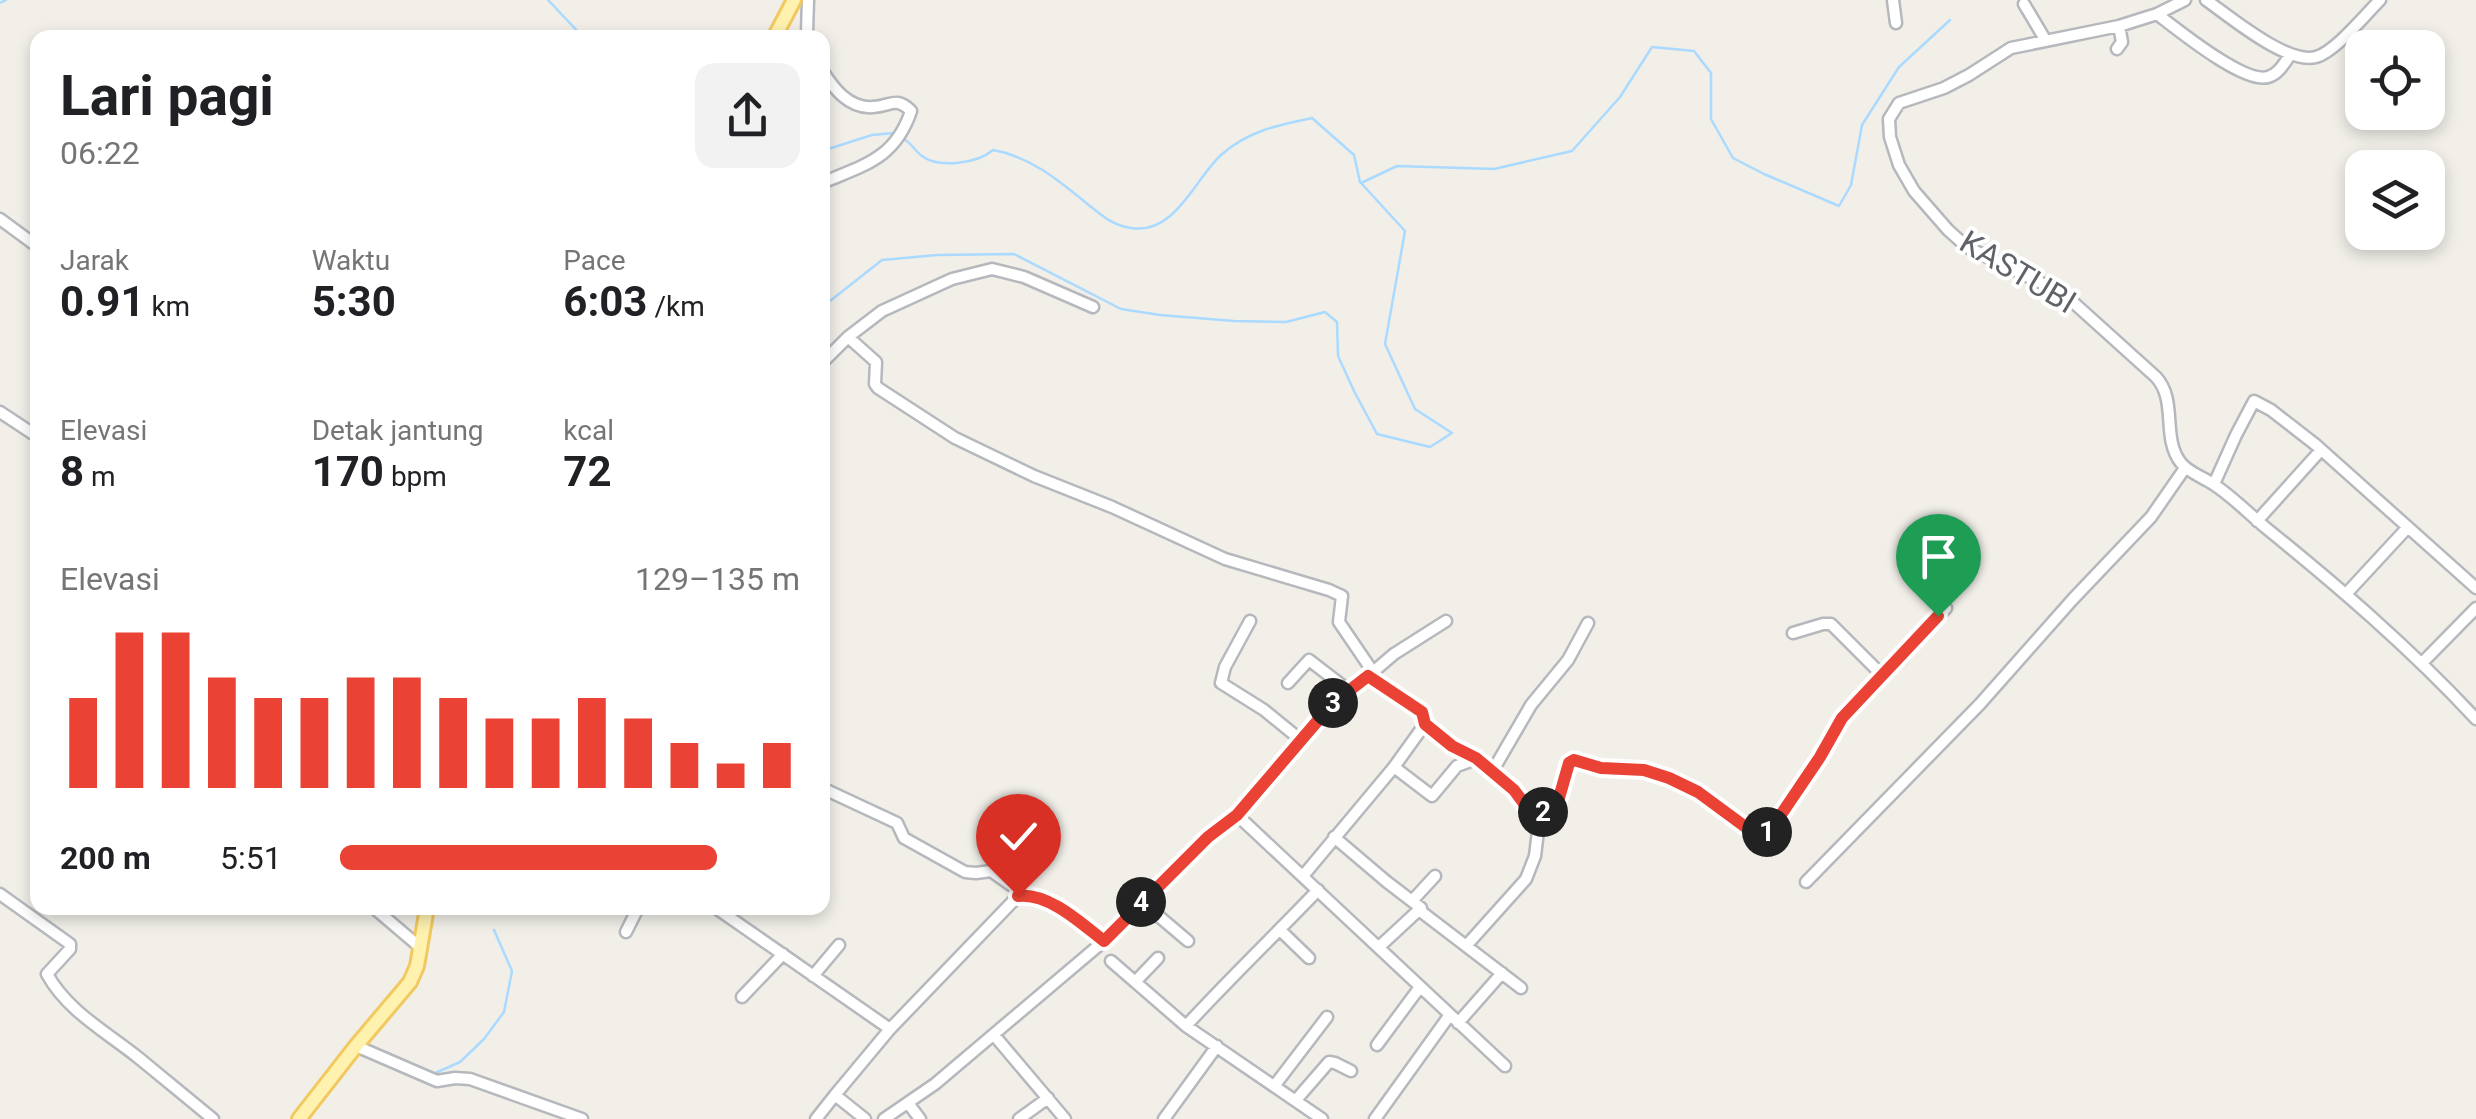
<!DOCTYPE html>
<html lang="id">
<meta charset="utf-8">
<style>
body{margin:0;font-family:Roboto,sans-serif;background:#f2f2f2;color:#202124;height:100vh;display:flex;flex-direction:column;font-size:38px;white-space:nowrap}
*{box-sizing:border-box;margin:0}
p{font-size:32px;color:#757577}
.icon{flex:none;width:55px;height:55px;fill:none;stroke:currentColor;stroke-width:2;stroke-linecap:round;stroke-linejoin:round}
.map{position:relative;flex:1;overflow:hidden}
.panel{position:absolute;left:30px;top:30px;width:800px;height:885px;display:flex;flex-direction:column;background:#fff;border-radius:20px;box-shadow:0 5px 15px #0003}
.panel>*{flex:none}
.controls{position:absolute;left:2345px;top:30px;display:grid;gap:20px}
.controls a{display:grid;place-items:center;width:100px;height:100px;border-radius:20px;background:#fff;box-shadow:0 5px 15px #0003;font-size:50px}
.pin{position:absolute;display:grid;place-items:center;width:85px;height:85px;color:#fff;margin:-102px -42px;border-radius:50% 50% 50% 0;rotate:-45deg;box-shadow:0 0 10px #0007}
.pin .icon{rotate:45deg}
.km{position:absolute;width:50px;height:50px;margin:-25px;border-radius:50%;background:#222;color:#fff;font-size:28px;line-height:50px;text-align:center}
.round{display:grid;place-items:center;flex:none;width:105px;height:105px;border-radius:20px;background:#f2f2f2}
.headline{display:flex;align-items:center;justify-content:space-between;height:170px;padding:0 30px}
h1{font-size:55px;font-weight:700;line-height:75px}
.figures{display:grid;grid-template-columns:repeat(3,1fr);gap:15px;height:170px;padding:10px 30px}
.figures div{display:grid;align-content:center}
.figures b{font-size:42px;font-weight:700}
.figures small{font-size:28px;font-weight:400}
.figures p{font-size:28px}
.chart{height:280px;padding:20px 30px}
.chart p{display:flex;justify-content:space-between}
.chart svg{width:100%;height:180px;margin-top:10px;stroke:#ea4335;stroke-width:6}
ul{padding:0 30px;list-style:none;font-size:32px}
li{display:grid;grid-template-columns:160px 120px 1fr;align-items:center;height:75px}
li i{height:25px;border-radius:12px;background:#ea4335}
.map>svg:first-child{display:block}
</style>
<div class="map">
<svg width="2476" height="1119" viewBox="0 0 2476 1119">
<rect width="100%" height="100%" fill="#f1efe8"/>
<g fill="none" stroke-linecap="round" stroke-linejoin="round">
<!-- stream -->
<path stroke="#aadaff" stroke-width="2.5" d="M548,0L584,38
M0,3L6,0
M904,139C912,144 915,151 922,156C939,169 978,163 993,150C1029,156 1058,180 1085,202C1100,214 1111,225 1131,228C1175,235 1194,180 1221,155C1248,131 1278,125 1312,118L1354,155L1360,182
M822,151L872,135L894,133L897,135
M830,301L882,260L937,255L1014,254L1121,309L1160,315L1234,321L1286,322L1325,312L1337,322L1338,356L1354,391L1377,434L1430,447L1452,433L1415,409L1385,344L1405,231L1361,183L1397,166L1494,169L1572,151L1620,97L1652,47L1694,51L1711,73V119L1733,158L1764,174L1839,206L1851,185L1862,125L1899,67L1950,20
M433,1074L460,1062L484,1039L504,1012L512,971L494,930"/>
<!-- minor casing -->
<g stroke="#b5b8bc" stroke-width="15">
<path id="minor" d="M808,0L807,32L809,38
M1893,0L1896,23
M2185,0L2157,14L2119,26L2011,48L1969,75L1944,88L1899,103L1889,119L1890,137L1899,165L1914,191L1948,230L1967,247L2064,294L2156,377C2178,401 2161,438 2181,463C2189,473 2203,477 2213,484C2232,496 2249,514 2266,528C2340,588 2411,649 2476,719
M2206,0C2229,16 2287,65 2316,57C2335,52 2365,15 2380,0
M2024,4L2046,41
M2157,14C2178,30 2244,84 2268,77C2279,74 2284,63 2291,54
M2117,49L2122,42L2119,26
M822,70C833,88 849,109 873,107C891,106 896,96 911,111C895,159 864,165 822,183
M0,219L38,247
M848,337L882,311L952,279L992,269L1024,277L1093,307
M822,363L848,337L876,362L875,384L878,388L955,438L1034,476L1112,507L1225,559L1329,590L1342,596L1339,622L1373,672L1332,704L1237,815
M0,412L38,437
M2214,484L2236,435L2254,401L2271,410L2316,445L2476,588
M2257,521L2321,450
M2346,594L2408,527
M1250,621L1225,667L1221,683L1264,710L1302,741
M1793,633L1823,624H1831L1883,676
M2422,663L2476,608
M1373,672L1394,654L1446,621
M1288,683L1309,660L1348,690
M1425,724L1452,746L1476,759L1514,789L1534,817L1538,831L1535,856L1526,879L1466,946
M1394,767L1432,796L1457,766L1476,759
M1492,772L1531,705L1568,660L1588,623
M822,788L897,823L904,838L965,872L976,873L991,871L1025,895
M1534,817L1557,803L1569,763L1573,760L1601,768L1644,770L1669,778L1697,792L1755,834L1766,832L1800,789L1842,718L1852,706L1901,659L1946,608
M1334,837L1387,882L1421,908L1379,947
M1303,876L1394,767L1425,724L1422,711L1368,676
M1806,882L1980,704L2073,599L2151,517L2185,468
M0,894L70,944V949L47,974C67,1011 108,1033 140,1059C164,1079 189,1099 213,1119
M1412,901L1435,876
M1142,902L1188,941
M374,908L421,948
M716,908L890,1029
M1419,910L1521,988
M1280,930L1309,958
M626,932L638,908
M1104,941L1208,837L1237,815L1505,1066
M1111,961L1186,1026L1322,1119
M813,976L839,945
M1135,982L1158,958
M742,997L783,954
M1458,1023L1502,973
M1186,1026C1228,980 1274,936 1318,890
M994,1035L1065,1119
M1377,1045L1420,987
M356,1046L437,1081L455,1078L470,1079L582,1119
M1275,1085L1327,1017
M835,1095L890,1029L1018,896C1048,892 1081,923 1104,941L935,1084L884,1119
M1296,1100L1329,1062L1335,1063L1351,1071
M908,1103L920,1119
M816,1119L835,1095L865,1119
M1019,1119L1048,1098
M1164,1119L1217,1046
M1375,1119L1449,1016"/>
</g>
<!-- major casing -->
<g stroke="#f2c960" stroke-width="18">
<path id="major" d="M774,38L794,0
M299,1119L356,1046L410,982L417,966L427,908"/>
</g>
<!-- minor -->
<use href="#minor" stroke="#fff" stroke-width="10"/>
<!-- major -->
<use href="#major" stroke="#fff2af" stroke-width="12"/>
</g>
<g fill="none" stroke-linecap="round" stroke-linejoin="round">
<!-- route casing -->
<g stroke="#fff" stroke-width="20">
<path id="route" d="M1018,896C1048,892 1081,923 1104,941L1208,837L1237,815L1332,704L1368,676L1422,712L1425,724L1452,746L1476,758L1514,790L1534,817L1551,808L1559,798L1569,763L1574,760L1601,768L1644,770L1669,778L1698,792L1755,834H1761L1772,828L1820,757L1842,718L1938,616"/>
</g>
<!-- route -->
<use href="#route" stroke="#ea4335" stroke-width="12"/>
</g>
<g text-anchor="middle" stroke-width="8" stroke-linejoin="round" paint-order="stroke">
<!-- street labels -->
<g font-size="32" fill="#5f6368" stroke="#fff">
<text transform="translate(2018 272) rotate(31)" y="11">KASTUBI</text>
</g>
</g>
</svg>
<div class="controls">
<a><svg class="icon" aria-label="locate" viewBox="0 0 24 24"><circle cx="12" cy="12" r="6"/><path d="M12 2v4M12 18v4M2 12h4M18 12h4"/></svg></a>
<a><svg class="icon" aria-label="layers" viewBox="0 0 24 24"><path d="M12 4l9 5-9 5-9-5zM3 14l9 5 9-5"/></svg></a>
</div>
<div class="pin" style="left:1938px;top:616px;background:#1e9e55"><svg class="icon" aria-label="arrive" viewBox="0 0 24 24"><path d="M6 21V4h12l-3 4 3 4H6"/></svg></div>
<div class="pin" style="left:1018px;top:896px;background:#d93025"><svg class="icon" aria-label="check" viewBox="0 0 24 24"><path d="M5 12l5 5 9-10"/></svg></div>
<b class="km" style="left:1767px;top:832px">1</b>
<b class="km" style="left:1543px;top:812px">2</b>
<b class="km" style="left:1333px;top:703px">3</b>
<b class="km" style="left:1141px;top:902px">4</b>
<section class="panel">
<div class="headline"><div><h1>Lari pagi</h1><p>06:22</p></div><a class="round"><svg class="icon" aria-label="share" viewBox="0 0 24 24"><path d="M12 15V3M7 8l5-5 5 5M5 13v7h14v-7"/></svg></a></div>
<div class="figures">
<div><p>Jarak</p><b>0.91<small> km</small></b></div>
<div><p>Waktu</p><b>5:30</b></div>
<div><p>Pace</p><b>6:03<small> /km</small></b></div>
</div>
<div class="figures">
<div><p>Elevasi</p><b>8<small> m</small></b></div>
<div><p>Detak jantung</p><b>170<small> bpm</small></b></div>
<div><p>kcal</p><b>72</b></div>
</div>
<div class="chart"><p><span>Elevasi</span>129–135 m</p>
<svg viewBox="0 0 160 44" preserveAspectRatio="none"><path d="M5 44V22M15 44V6M25 44V6M35 44V17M45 44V22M55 44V22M65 44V17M75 44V17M85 44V22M95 44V27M105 44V27M115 44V22M125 44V27M135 44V33M145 44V38M155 44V33"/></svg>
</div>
<ul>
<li><b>200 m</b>5:51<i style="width:82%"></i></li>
</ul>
</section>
</div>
